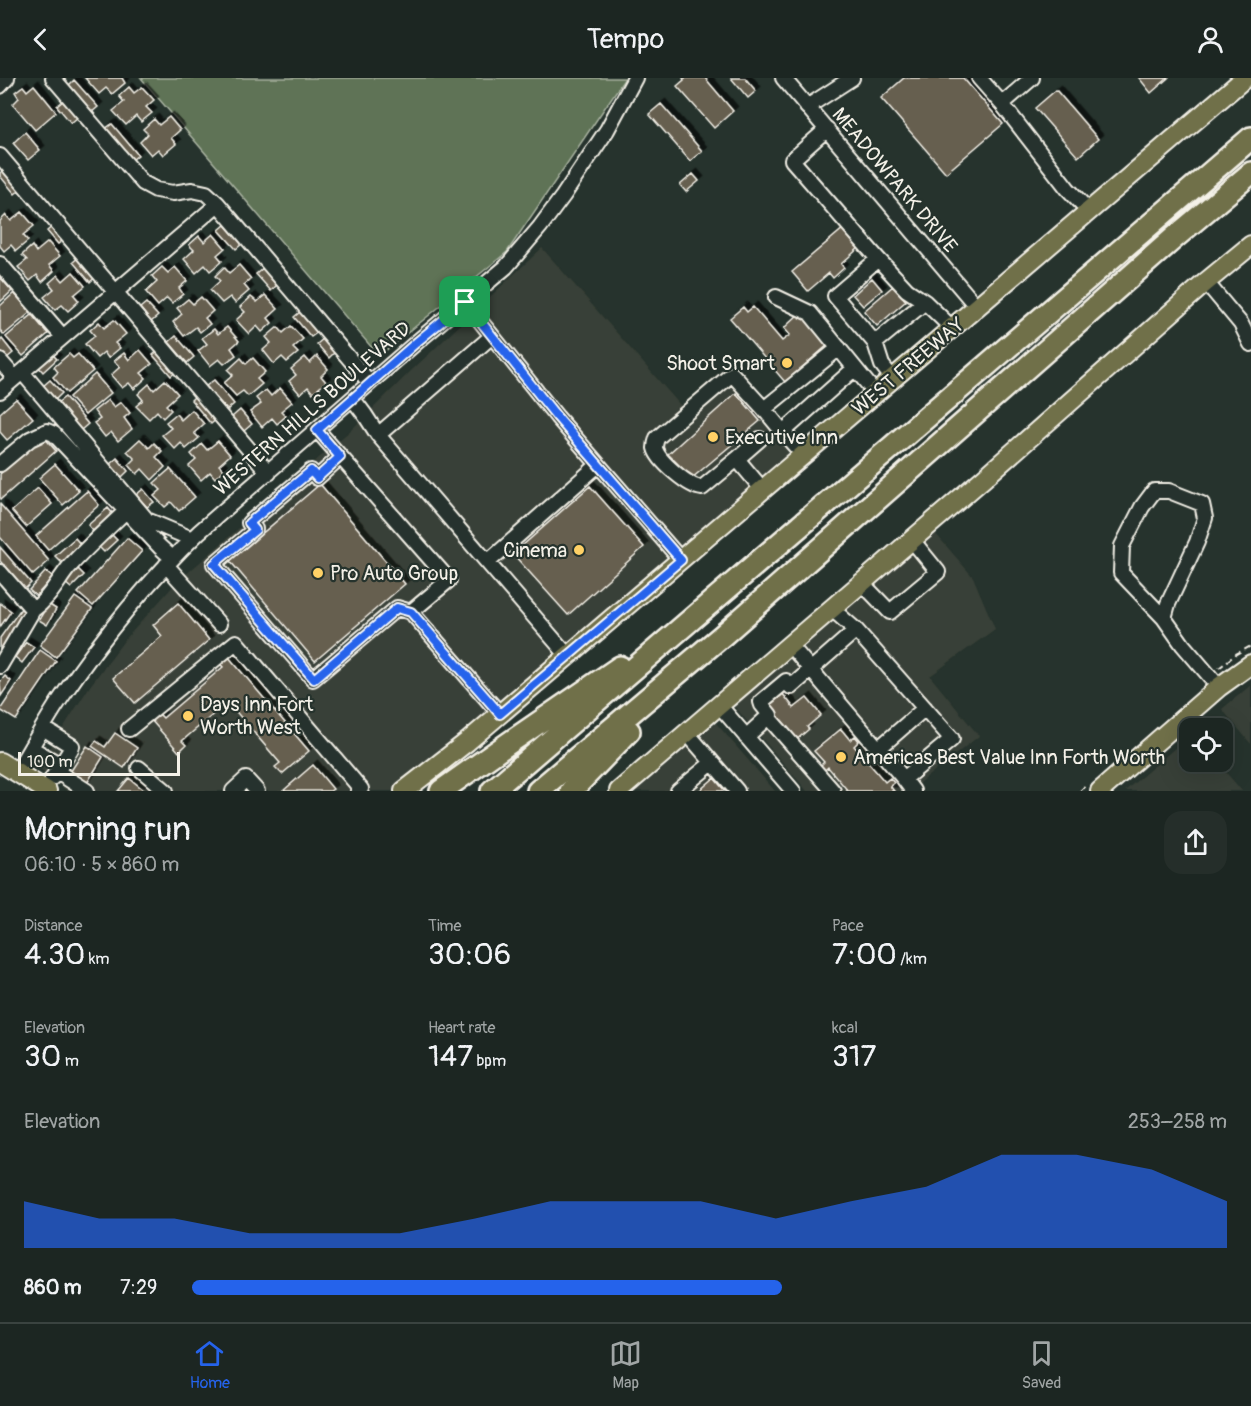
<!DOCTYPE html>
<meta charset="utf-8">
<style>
body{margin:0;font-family:Pangolin,sans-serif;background:#252e2a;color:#f1f3f6;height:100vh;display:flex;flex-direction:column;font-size:22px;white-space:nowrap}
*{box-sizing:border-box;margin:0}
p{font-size:20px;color:#a0a5a5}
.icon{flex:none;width:33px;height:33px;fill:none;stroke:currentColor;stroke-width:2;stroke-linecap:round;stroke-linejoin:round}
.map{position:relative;height:713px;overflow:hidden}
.details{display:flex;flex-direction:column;background:#1c2622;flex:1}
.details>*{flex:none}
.fabs{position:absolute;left:1179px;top:640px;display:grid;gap:12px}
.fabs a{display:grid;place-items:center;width:54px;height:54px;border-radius:12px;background:#1c2622;box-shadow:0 6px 24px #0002,0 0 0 2px #3a4340;font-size:30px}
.scale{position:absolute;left:18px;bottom:15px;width:162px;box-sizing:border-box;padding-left:6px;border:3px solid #f4f1e8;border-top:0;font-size:16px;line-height:21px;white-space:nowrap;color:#f4f1e8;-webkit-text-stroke:4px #26332d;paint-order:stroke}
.pin{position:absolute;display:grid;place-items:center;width:51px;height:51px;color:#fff;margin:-26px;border-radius:12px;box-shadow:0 3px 9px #0006}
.round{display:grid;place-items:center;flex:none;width:63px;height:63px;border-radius:18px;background:#252e2a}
.overview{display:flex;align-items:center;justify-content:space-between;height:102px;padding:0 24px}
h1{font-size:33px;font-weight:600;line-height:45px}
.figures{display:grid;grid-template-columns:repeat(3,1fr);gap:9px;height:102px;padding:6px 24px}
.figures div{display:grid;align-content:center}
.figures b{font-size:30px;font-weight:600}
.figures small{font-size:16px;font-weight:400}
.figures p{font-size:16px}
.chart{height:168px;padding:12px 24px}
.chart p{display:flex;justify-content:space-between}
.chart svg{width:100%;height:108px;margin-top:6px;fill:#2563eb;opacity:.7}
ul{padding:0 24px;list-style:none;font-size:20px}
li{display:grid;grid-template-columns:96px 72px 1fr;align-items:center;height:45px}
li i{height:15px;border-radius:8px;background:#2563eb}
header{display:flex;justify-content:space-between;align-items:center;height:78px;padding:0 24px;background:#1c2622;font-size:27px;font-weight:600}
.tabs{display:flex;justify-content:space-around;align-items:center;height:84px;border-top:2px solid #3a4340;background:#1c2622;font-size:16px;color:#a0a5a5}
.tabs a{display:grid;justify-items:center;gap:3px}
.tabs .selected{color:#2563eb}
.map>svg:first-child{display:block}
</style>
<header><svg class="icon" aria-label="back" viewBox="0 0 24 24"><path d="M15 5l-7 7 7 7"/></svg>Tempo<svg class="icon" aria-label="person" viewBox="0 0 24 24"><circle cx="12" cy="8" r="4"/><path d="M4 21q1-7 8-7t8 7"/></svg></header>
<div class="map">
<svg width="1251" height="713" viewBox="0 0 1251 713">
<defs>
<filter id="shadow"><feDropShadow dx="4.5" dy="-4.5" stdDeviation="0" flood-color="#0009"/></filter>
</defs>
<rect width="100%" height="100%" fill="#26332d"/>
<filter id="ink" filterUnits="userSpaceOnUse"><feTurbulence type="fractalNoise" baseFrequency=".0167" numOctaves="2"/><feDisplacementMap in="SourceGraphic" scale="12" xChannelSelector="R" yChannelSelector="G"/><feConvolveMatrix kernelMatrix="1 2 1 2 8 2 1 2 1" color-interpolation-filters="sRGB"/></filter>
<g filter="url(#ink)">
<!-- built -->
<path fill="#394037" d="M542,170L681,328L722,292L766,341L789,376L553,580L394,713H67L38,689L90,608L123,564L175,506L351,352L412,292Z
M935,455L973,499L995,551L930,598L979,658L919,705L923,713H807L734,628Z
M1251,607V666L1222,631Z
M716,645L775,713H636Z
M1189,658L1190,684H1217L1242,713H1125Z"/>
<!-- green -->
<path fill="#5e7357" stroke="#a9b2a0" stroke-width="1.5" d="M141,0H625L507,174L379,278Z"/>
<!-- building -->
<path fill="#665e4f" stroke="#f4f1e8" stroke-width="1.5" filter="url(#shadow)" d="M85,0H122L125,5L112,16L106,10L99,16Z
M683,0H705L733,33L714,50L677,8L684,2Z
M731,0H745L756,13L748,20Z
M904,0H963L1003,46L946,95L881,20Z
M1139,0H1168L1151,15Z
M74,2L98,29L91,35L68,8Z
M34,7L56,34L35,52L13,26L19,20L15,14L23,8L27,13Z
M129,9L134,15L142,9L154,22L146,29L152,35L141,44L136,38L126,47L113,33L124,24L119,18Z
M1056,12L1098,61L1078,79L1035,30Z
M63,23L78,39L71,45L57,28Z
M661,26L702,73L690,83L649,36Z
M169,39L180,52L171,60L176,66L163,77L158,71L151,77L140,64L148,56L143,51L154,41L159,47Z
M112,46L138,77L132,82L105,51Z
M25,54L40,72L28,82L13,65Z
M4,91L21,111L15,116L0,98V95Z
M693,96L699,103L686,114L680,107Z
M22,134L34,148L23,157L28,163L16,173L11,167L4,173L0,168V143L6,137L11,143Z
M54,147L66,160L58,166L47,153Z
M225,147L242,166L236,171L219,152Z
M844,150L860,169L841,186L844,190L833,200L829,195L808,213L792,194Z
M213,156L225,170L217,177L222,183L210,193L205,187L196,195L184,181L194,172L189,167L199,158L204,164Z
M48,164L60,178L49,187L54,193L42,204L37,197L30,203L18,189L27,182L22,177L32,168L36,174Z
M80,178L97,198L90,204L73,184Z
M239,187L251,201L244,207L249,213L235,225L230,219L222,225L210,212L220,203L215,198L224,189L229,195Z
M162,189L168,195L175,189L187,203L179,210L183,216L172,225L167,220L158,228L146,214L157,204L152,198Z
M263,190L277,207L271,213L256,196Z
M73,194L85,208L74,217L79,223L68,233L62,227L55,232L44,219L54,211L49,205L58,197L63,203Z
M0,199L12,213L0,224Z
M872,200L882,212L863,228L853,217Z
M893,208L906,223L877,248L864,233Z
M14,215L31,234L4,257L0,252V228Z
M265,217L278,231L268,240L272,245L262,254L257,248L249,256L236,242L245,234L240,229L251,219L257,224Z
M201,219L213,233L205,240L210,246L200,254L196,249L184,258L173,244L182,236L177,230L188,221L193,226Z
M146,225L158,238L151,244L140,230Z
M743,229L747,234L753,229L782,263L790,257L784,250L801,234L829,266L785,304L730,240Z
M300,234L318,254L311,259L294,239Z
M32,237L48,256L23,278L6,259Z
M114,242L126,256L115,265L120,270L108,280L104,274L97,280L85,266L95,258L90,252L99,244L104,250Z
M291,248L303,261L293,270L298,275L287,284L282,279L274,286L263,272L271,265L266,259L278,249L283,255Z
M227,249L239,263L231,270L236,277L224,286L219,281L210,288L198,273L207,266L202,260L214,251L218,256Z
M176,258L194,279L187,285L169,264Z
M324,260L335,274L329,280L317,266Z
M2,261L13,275L7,280L0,273V263Z
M160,271L178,292L171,298L153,277Z
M140,272L152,286L141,295L146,300L134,311L129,305L122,310L111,297L120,289L114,283L124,275L129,282Z
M51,275L57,281L43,294L37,287Z
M69,276L73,280L78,276L93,293L67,315L53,299L58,294L54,289Z
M317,278L328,291L321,298L326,304L313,315L308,309L300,316L289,303L296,297L291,291L305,279L310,285Z
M241,280L246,286L253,280L265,294L257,301L262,306L248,318L243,313L236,318L224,305L233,297L228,292Z
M95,296L111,315L85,337L69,319Z
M50,302L62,315L55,322L43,308Z
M165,302L178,316L166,327L171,332L163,340L157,333L149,341L136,328L143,322L138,316L149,306L154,312Z
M214,302L234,326L227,332L206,308Z
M280,310L292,324L281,333L286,338L277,346L272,340L262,349L250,334L261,326L256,320L266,312L271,318Z
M736,315L760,343L692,400L668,376Z
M197,316L218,340L211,346L191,322Z
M65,319L88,346L81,352L57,325Z
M16,321L33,340L7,362L0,354V335Z
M108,322L114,329L121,324L130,335L124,340L132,351L118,363L111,354L105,359L94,345L100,341L94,333Z
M192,332L204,346L194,355L199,360L186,371L181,365L175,371L162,357L171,350L166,344L176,336L181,342Z
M240,332L252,346L244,353L232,339Z
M43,358L56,373L1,421L0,419V396Z
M140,361L149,370L154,365L162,373L156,379L165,389L152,402L142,391L137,396L129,387L135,381L127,373Z
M218,363L230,377L219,387L224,392L215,400L210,394L201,402L189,388L196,382L191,376L202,366L207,372Z
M117,380L128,393L122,399L110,386Z
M55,386L79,413L63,427L39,400Z
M170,391L195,419L179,433L171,424L165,429L154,418L161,412L154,405Z
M320,406L405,506L315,583L230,483Z
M590,408L644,469L568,537L513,476Z
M38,410L52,426L26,449L12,433Z
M143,411L154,424L147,429L136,417Z
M87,413L99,427L48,472L36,458Z
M0,426L49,483L33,497L0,459Z
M108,430L113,436L93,453L88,447Z
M110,455L117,462L104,474L97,467Z
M75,460L81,467L62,485L55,478Z
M127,460L142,473L93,528L78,515Z
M0,469L31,505L25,511L0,483Z
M77,490L84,497L71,510L64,504Z
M46,493L53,499L36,518L29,512Z
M75,519L92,531L56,579L40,567Z
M0,525L11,533L0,549Z
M178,525L209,562L135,625L113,600L162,558L153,547Z
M48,526L56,531L47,547L39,542Z
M22,529L30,535L0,577V560Z
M26,564L34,569L22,585L15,579Z
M40,572L56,583L16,642L0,632Z
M227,577L309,673L282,696L275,689L280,685L232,629L227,633L223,628L182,663L186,667L179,674L151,642L159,636L163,640L223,589L219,584Z
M5,598L11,603L1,618L0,604Z
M782,615L794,630L807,620L821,637L807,649L809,651L795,663L779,644L781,642L768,627Z
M841,651L850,662L855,658L859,663L854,668L885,704L890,700L894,705L890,708L894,713H848L828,689L824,693L820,688L824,684L814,673Z
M115,655L137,670L124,690L92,668L96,663L105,669Z
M87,668L103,679L84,710L67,699Z
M313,687L333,711L330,713H283Z
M129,700L145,713H118Z
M714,700L725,713H699Z"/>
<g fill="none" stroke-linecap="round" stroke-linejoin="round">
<!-- minor casing -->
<g stroke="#f4f1e8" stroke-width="18">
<path id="minor" d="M53,0L143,105L156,112L173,115L192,112L206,115L218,126
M783,0L977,229
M979,0L1002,26
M1032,0L1002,26L1068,111L1089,133
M0,8L7,0
M807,29L852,0
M827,51L792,82L878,181
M0,78L269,395
M0,186L63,259
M1206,204L1241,246L1251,266
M776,219L810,235L876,316
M465,224L557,339L681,482
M875,265L925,224
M839,270L764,331L783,354L854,291
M0,283L15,300
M22,294L147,442L192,461
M893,301L882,287L875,265L835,218L878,181L907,212L925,224L952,250
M0,313L218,126L370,305
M353,321L365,337L378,357L568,578
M317,352L449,502L411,534L500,636
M783,354L803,377
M378,357L492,258
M340,379L317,400L311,393L249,445L255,451L214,486L313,601L397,530L411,534
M737,381L760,361
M0,386L30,361L47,353L54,356L160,469L172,480
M763,412L737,381L702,410C689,409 658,383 655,370C655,368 656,363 657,360L732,296L764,331
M488,484L598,387
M166,487L219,546
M0,494L33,532L0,588
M862,505L890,534L938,494L912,462
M832,531L856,552L952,661L904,701L913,713
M33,532C49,521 57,504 69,489C87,469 107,451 126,433
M1164,540L1121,495L1122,468L1142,429L1154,413H1169L1202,426L1205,440L1197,464L1168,526L1164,540L1183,567L1219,609
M790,567L904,701
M719,627L793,713
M768,639L833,713
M43,650L72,668L71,671L56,695
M129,651L236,564L361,711L358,713
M687,655L737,713
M746,659L770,637L762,627L761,624L786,603L791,609L856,552
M31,670L61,687
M878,671L925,630
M139,690L166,713
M18,694L20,688C34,665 46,642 61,620C101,561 147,504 199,454L418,263L506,189L540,149L563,118L607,52L635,0
M52,700L56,695H59L87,713
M233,713L246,701L257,713
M678,713L712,685"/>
</g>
<!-- major casing -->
<g stroke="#f4f1e8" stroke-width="22">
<path id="major" d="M0,684L47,713
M404,713L467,664L1245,0
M619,713L984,400L1206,204L1251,167
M1100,713L1219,609L1251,586"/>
</g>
<!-- highway casing -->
<g stroke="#f4f1e8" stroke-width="26">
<path id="highway" d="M441,713L509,665L620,589
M492,713L1251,60
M538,713L723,557L1174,160L1251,95
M571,713L629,653"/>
</g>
<!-- path -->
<path stroke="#f4f1e8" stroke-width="2" stroke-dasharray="6 4.5" stroke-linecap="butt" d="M1219,590L1236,576L1251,568
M1080,713L1087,707"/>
<!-- minor -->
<use href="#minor" stroke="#26332d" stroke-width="14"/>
<!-- major -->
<use href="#major" stroke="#70704a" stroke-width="18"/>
<!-- highway -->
<use href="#highway" stroke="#70704a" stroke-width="21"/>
</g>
</g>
<g fill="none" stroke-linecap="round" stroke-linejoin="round" filter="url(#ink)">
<!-- route casing -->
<g stroke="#fff" stroke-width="12">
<path id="route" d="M465,224L557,339L681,482L500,636L411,534L397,530L314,601L214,486L255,452L249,445L311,393L317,400L340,379L317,352L418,263Z"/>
</g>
<!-- route -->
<use href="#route" stroke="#2563eb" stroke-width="8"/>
</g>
<!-- markers -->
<g fill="#ffd166" stroke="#26332d" stroke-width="2">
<circle cx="787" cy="285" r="6"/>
<circle cx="713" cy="359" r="6"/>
<circle cx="579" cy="472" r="6"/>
<circle cx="318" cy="495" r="6"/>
<circle cx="188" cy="638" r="6"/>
<circle cx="841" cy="679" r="6"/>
</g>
<g text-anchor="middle" stroke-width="4.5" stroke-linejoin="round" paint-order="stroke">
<!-- street labels -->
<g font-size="20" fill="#f4f1e8" stroke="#26332d">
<text transform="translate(895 102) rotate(50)" y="7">MEADOWPARK DRIVE</text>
<text transform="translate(908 288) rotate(-40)" y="7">WEST FREEWAY</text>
<text transform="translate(312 330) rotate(-41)" y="7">WESTERN HILLS BOULEVARD</text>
</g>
<!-- poi labels -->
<g font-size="20" fill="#f4f1e8" stroke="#26332d" text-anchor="start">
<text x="775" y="292" text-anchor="end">Shoot Smart</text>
<text x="725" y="366">Executive Inn</text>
<text x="567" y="479" text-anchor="end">Cinema</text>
<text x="330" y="502">Pro Auto Group</text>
<text x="200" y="633">Days Inn Fort<tspan x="200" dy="23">Worth West</tspan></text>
<text x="853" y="686">Americas Best Value Inn Forth Worth</text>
</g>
</g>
</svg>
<div class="fabs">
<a><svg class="icon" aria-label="locate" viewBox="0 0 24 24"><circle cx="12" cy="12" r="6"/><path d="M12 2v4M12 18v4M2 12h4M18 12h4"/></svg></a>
</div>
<div class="scale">100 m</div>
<div class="pin" style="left:465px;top:224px;background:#1e9e55"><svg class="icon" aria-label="arrive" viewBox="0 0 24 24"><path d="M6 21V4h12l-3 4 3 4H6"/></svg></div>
</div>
<section class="details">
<div class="overview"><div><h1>Morning run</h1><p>06:10 · 5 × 860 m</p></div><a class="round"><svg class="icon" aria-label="share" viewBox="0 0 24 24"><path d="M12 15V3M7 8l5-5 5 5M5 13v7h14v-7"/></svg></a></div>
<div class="figures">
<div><p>Distance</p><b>4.30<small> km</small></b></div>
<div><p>Time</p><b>30:06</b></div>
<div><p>Pace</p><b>7:00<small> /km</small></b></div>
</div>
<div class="figures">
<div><p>Elevation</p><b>30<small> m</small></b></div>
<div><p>Heart rate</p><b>147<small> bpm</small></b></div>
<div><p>kcal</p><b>317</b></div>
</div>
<div class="chart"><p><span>Elevation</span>253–258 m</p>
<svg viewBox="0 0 160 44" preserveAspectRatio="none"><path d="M0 44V25L10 32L20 32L30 38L40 38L50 38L60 32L70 25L80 25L90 25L100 32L110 25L120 19L130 6L140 6L150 12L160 25V44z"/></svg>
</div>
<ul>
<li><b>860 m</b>7:29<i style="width:57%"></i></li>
</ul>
</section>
<nav class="tabs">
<a class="selected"><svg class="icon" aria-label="home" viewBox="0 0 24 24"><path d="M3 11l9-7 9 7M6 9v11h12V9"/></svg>Home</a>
<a><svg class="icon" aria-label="map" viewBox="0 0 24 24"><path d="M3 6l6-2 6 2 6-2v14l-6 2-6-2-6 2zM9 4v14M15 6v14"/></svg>Map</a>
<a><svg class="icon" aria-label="saved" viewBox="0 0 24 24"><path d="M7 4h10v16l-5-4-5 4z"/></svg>Saved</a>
</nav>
